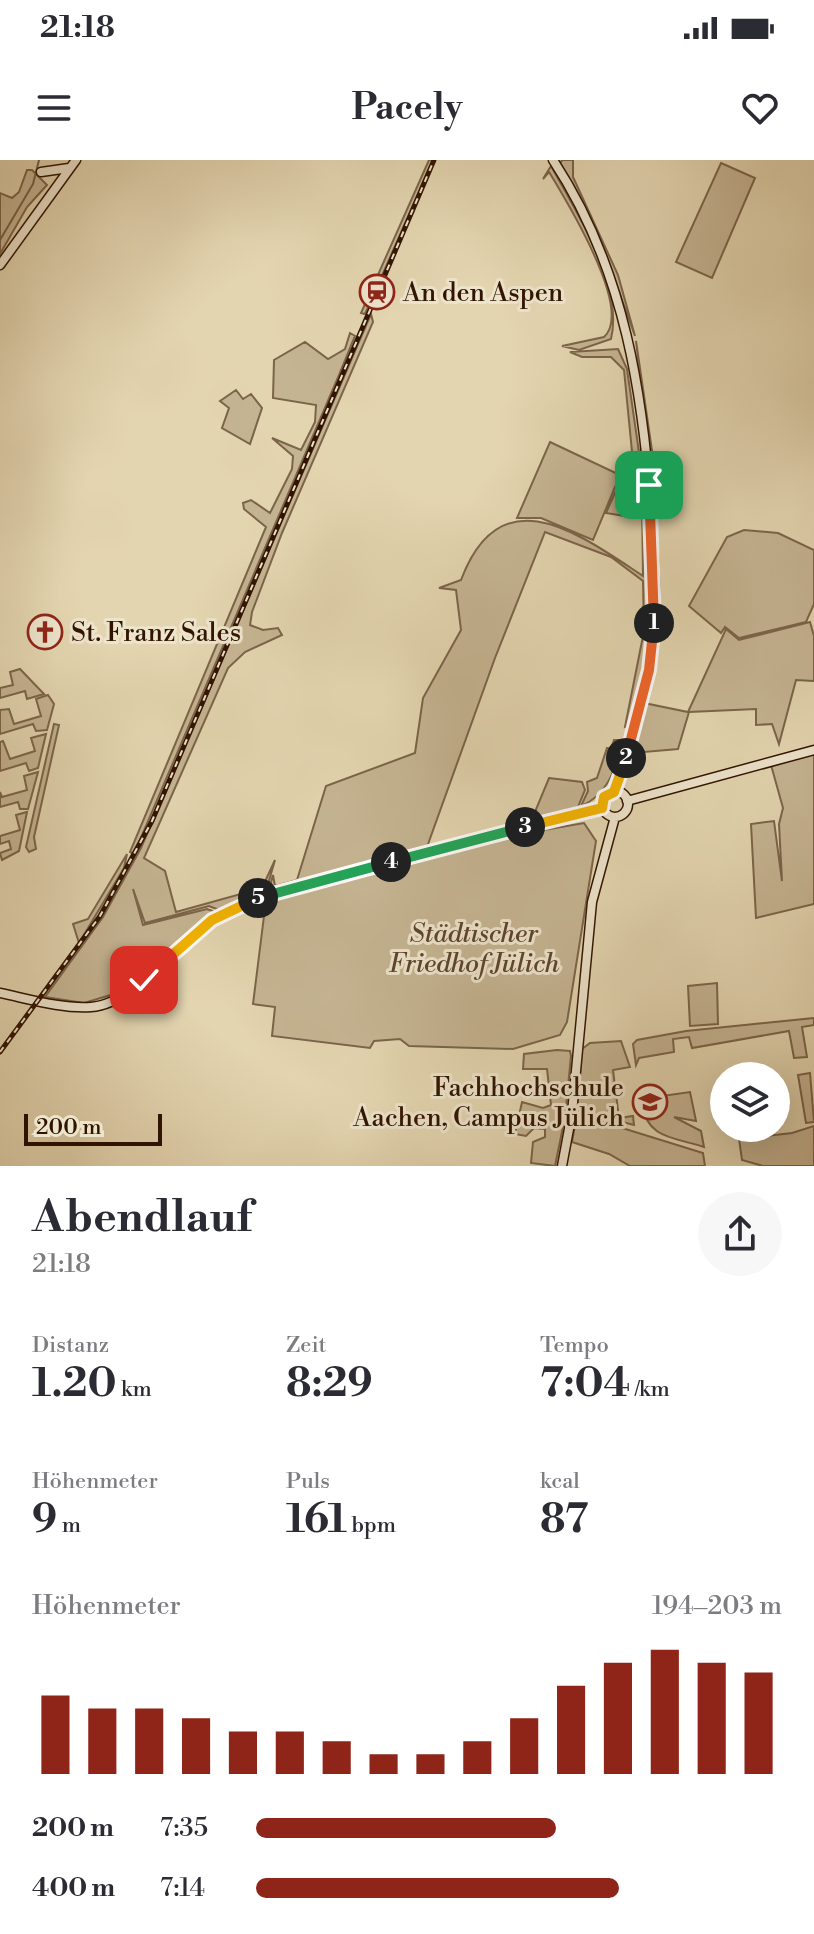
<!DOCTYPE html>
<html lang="de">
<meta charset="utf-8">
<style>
body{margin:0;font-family:"Libre Bodoni",serif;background:#f7f7f7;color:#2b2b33;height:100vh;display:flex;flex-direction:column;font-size:30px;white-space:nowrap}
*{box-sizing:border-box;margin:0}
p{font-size:26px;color:#7c7c81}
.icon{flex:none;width:44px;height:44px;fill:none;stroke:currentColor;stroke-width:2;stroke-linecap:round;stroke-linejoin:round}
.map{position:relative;height:1006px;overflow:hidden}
.panel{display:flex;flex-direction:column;background:#fff;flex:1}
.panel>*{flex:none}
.fabs{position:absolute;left:710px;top:902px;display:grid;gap:16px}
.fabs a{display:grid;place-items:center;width:80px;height:80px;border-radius:50%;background:#fff;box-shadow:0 8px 32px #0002;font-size:40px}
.scale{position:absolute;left:24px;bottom:20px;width:138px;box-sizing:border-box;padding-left:8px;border:4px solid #311400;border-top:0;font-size:22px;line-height:28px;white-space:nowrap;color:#311400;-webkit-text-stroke:6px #ede4cc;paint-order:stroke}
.pin{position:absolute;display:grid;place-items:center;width:68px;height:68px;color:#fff;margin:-34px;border-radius:16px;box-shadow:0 4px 12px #0006}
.km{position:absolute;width:40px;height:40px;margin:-20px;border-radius:50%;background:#222;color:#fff;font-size:22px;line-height:40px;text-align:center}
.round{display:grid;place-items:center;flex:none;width:84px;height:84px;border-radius:42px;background:#f7f7f7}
.head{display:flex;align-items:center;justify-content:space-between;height:136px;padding:0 32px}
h1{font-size:44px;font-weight:700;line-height:60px}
.stats{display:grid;grid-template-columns:repeat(3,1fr);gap:12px;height:136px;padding:8px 32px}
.stats div{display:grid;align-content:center}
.stats b{font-size:40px;font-weight:700}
.stats small{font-size:22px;font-weight:400}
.stats p{font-size:22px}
.chart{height:224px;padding:16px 32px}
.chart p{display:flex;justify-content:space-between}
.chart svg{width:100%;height:144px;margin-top:8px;stroke:#8f2418;stroke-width:6}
ul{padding:0 32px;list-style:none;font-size:26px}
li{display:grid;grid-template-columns:128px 96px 1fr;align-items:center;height:60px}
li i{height:20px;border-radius:10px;background:#8f2418}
.status{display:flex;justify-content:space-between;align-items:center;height:56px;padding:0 40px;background:#fff;direction:ltr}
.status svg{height:22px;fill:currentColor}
header{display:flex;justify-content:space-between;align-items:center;height:104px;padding:0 32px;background:#fff;font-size:36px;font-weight:700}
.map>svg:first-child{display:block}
</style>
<div class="status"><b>21:18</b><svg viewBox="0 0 49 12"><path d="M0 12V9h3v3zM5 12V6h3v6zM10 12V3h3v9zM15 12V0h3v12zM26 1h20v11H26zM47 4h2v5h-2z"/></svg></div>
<header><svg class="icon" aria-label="menu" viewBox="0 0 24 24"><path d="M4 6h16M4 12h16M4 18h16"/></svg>Pacely<svg class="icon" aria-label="heart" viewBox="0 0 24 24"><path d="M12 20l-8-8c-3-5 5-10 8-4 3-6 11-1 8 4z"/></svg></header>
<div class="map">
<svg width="814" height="1006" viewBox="0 0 814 1006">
<rect width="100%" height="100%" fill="#e3d5b0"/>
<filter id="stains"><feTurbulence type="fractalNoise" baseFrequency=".0025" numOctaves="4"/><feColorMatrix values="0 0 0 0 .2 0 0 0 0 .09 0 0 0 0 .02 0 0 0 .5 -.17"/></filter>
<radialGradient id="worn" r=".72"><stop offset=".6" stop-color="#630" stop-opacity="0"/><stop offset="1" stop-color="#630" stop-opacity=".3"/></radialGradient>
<!-- green -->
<path fill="#c5b492" stroke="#7b6449" stroke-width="2" d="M429,0H433L365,154L361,153Z
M562,0H573V17L618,115L635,176L601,82L560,4Z
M721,3L755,18L712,118L676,102Z
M551,6C576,51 624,126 611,179L579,190L562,186L604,177C634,150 566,40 549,12L543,19Z
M27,10H32L47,25L27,47L0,94V33L12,38L19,32Z
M371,154L373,162L282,373L252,452L250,465L263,470L278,468L282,475L245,492L228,508L144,698L165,711L176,752L262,728L275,700L266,731L219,750L209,746L145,763L133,729L143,765L207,749L216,752L114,834L84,843L45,837L103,757L141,688Z
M350,173L355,176L339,215L134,694L130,692L266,367L244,349L243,343L251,340L270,353L292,309L293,296L272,278L301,290L315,262L316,245L273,238L274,200L305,182L328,199L345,189Z
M636,181L656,318H652Z
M618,189L627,209L644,327L630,339L631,357L606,353L623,315L622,311L629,309L633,302L624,210L611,197H582L570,192Z
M236,230L243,239L251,234L262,248L250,284L222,268L229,248L220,241Z
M550,282L620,315L593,380L541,358H517Z
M642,335L645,336L649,462L640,528L629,566L625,567L644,471L643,421L611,397L545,372L495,498L427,687L269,729L273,715L275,726L297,720L326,626L415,593L423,538L461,470L456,430L439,428L461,420C501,314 579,374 643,416Z
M744,370L778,373L814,390V444L806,462L739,478L725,467L721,473L689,446L727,377Z
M810,462L814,476V521L796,520L779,584L772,564L756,565V549L689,552L678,589L633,593L644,543L688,552L726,469L739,480Z
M20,509L44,534L27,539L25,531L0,538V528L13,525L10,512Z
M48,535L54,544L47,570L36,571L33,564L0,574V550L9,549L14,564L41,556L36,539Z
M54,564L59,565L34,677L36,689L29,692L26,687Z
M46,574L38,608L29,611L26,603L0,611V582L3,581L10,599L35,591L31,578Z
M614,580H623C617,606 608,635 581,646L588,631L587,622L597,618L607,588L611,589Z
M814,593V744L756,758L751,664L774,661L782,721L779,664L783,648L771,605Z
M38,612L28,649H20L18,642L0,647V632L2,637L27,630L24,616Z
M549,618L582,622L585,630L578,647L532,659Z
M27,652L19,691L2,700L0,693L11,689L9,681L0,684V676L20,670L16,655Z
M584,663L596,681L567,862L560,875L513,889L409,886L400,879L374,881L370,888L272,876L275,847L253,844L266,740L515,675Z
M127,694L124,708L79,783L73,764L88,759Z
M717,823L718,864L690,866L688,826Z
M814,858V865L802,867L807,897L794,898L789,871L692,888L689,877L673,879L674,892L639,898L636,905L633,884L637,880L686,871Z
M621,881L630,907L613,910L619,958L633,956L634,965L577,951L582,889L590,883Z
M557,890L570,891L571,896L565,957L555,1006L531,1003L533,982L545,977V969L534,968L526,976L515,974L522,942L543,948L551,945L547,909H523L524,894Z
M810,913L814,962L806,963L798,915Z
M690,932L696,961L674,957L701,971L704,987C674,977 647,979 642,944L655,945L648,938Z
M577,954L703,993L705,1006H630L609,994L572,982Z
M814,966V1006H763L742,1000L739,979L792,973Z"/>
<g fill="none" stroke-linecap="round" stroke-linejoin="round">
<!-- stream -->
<path stroke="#776046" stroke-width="2" d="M0,80L33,24L39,0"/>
<!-- secondary casing -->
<g stroke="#311400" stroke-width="11">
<path id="secondary" d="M553,0C625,109 644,237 652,364C654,406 658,449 652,491C645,540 626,584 614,632
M41,12L69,8
M0,105L76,0
M602 644a13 13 0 1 1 26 0a13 13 0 1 1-26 0Z
M627,641L814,590
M0,833C29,839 62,849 91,847C141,843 193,766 242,743L602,648
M562,1006L572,953L592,742L615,657"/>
</g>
<!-- secondary -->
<use href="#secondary" stroke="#ede4cc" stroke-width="8"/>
<!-- rail casing -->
<g stroke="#311400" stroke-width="5">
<path id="rail" d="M0,892L100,756L152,661L434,0"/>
</g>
<!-- rail -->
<use href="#rail" stroke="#ede4cc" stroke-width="2" stroke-dasharray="6" stroke-linecap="butt"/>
</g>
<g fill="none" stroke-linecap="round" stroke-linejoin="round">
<!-- split-1 casing -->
<g stroke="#fff" stroke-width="16">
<path id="split-1" d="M649,325L654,463"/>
</g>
<!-- split-2 casing -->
<g stroke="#fff" stroke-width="16">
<path id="split-2" d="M626,598L649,510L654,463"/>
</g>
<!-- split-3 casing -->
<g stroke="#fff" stroke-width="16">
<path id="split-3" d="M525,667L602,648L604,637L614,632L626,598"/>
</g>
<!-- split-4 casing -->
<g stroke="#fff" stroke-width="16">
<path id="split-4" d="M391,702L525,667"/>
</g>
<!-- split-5 casing -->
<g stroke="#fff" stroke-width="16">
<path id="split-5" d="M258,738L391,702"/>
</g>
<!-- split-6 casing -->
<g stroke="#fff" stroke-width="16">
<path id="split-6" d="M144,820L212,760L258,738"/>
</g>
<!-- split-1 -->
<use href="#split-1" stroke="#f0652b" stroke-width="10"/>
<!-- split-2 -->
<use href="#split-2" stroke="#f0652b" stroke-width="10"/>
<!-- split-3 -->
<use href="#split-3" stroke="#f5b400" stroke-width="10"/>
<!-- split-4 -->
<use href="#split-4" stroke="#22a559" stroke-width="10"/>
<!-- split-5 -->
<use href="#split-5" stroke="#22a559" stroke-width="10"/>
<!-- split-6 -->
<use href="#split-6" stroke="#f5b400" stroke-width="10"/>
</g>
<!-- icons -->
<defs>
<g id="station-ring" transform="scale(1.8)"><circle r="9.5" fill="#ede4cc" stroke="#8f2418" stroke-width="1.5"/><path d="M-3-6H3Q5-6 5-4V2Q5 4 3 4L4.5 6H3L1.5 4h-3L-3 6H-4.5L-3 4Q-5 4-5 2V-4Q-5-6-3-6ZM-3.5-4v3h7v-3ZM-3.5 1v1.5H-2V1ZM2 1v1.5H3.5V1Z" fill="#8f2418"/></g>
<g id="church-ring" transform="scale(1.8)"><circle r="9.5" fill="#ede4cc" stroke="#8f2418" stroke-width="1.5"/><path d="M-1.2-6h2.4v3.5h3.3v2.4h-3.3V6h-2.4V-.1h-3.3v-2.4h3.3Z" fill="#8f2418"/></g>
<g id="university-ring" transform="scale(1.8)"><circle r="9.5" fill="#ede4cc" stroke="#8f2418" stroke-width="1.5"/><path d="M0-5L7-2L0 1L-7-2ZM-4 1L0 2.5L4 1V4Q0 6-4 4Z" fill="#8f2418"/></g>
</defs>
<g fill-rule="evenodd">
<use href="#station-ring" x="377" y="132"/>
<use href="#church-ring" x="45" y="472"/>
<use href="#university-ring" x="650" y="942"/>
</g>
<g text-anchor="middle" stroke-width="6" stroke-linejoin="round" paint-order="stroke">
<!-- poi labels -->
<g font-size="26" fill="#311400" stroke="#ede4cc" text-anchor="start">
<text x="403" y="141">An den Aspen</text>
<text x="71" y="481">St. Franz Sales</text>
<text x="624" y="936" text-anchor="end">Fachhochschule<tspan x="624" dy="30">Aachen, Campus Jülich</tspan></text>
</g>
<!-- park labels -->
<g font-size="26" font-style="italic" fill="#5d442c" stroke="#ede4cc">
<text x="474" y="782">Städtischer<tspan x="474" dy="30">Friedhof Jülich</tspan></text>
</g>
</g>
<rect width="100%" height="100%" filter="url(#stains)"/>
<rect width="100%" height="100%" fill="url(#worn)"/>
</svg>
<div class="fabs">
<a><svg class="icon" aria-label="layers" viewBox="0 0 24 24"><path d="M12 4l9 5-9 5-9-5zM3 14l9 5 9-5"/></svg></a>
</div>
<div class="scale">200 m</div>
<div class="pin" style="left:649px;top:325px;background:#1e9e55"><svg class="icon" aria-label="arrive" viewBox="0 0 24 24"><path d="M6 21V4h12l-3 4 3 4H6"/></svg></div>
<div class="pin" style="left:144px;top:820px;background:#d93025"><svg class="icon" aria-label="check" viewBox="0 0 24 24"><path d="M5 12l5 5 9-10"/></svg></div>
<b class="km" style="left:654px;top:463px">1</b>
<b class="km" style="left:626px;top:598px">2</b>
<b class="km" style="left:525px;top:667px">3</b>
<b class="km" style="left:391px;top:702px">4</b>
<b class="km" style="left:258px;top:738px">5</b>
</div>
<section class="panel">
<div class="head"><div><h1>Abendlauf</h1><p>21:18</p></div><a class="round"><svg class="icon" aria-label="share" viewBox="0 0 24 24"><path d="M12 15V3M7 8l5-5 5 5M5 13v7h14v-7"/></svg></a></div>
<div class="stats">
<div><p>Distanz</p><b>1.20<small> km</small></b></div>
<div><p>Zeit</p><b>8:29</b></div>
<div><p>Tempo</p><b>7:04<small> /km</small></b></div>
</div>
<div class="stats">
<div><p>Höhenmeter</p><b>9<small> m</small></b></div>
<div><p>Puls</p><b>161<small> bpm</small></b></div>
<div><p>kcal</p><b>87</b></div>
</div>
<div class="chart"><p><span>Höhenmeter</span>194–203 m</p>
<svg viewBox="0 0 160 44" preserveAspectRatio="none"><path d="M5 44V20M15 44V24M25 44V24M35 44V27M45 44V31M55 44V31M65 44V34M75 44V38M85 44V38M95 44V34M105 44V27M115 44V17M125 44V10M135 44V6M145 44V10M155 44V13"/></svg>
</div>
<ul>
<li><b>200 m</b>7:35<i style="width:57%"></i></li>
<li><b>400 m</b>7:14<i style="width:69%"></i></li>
</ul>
</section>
